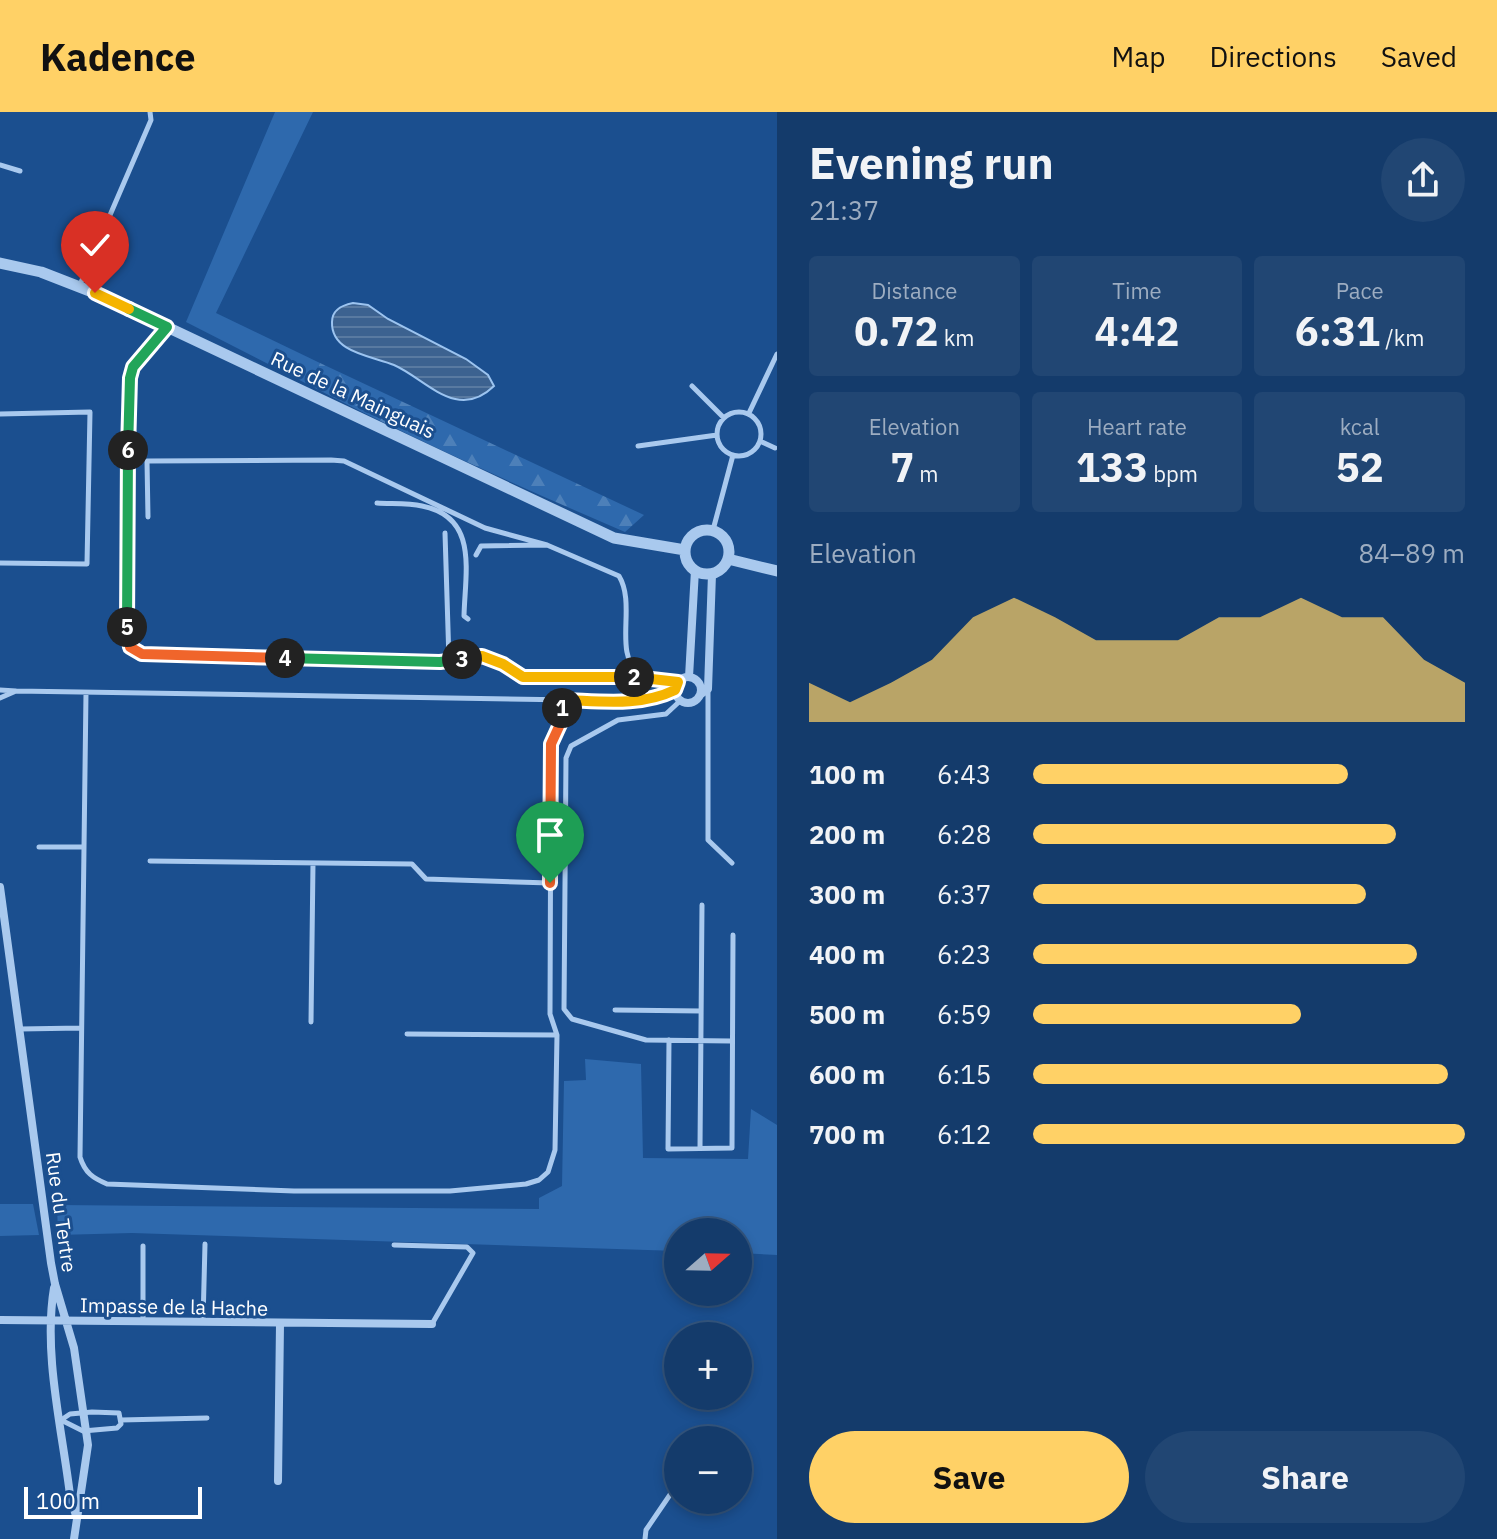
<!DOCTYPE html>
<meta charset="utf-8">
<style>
body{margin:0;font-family:"IBM Plex Sans",sans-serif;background:#214673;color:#f1f3f6;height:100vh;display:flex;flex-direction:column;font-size:30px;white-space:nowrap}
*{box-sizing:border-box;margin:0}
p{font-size:26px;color:#9dadc1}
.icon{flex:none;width:44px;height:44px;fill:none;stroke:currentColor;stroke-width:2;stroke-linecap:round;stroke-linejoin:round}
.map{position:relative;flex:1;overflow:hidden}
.panel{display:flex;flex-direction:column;background:#143b6b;width:720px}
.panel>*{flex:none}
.needle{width:52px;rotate:70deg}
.tools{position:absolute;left:664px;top:1106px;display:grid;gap:16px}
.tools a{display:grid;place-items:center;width:88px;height:88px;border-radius:50%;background:#143b6b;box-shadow:0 4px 12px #0003,0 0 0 2px #33557e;font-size:40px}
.scale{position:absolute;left:24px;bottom:20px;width:178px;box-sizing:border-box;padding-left:8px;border:4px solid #fff;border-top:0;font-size:22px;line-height:28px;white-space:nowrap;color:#fff;-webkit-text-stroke:6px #1b4f8f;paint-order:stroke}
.pin{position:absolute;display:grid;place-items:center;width:68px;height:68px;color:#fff;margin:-82px -34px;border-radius:50% 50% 50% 0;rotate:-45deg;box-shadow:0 0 8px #0007}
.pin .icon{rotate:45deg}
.km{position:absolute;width:40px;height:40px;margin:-20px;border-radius:50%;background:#222;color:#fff;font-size:22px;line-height:40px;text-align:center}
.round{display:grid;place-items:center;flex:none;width:84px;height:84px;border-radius:42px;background:#214673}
.overview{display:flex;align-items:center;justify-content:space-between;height:136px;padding:0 32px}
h1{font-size:44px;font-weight:800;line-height:60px}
.stats{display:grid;grid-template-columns:repeat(3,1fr);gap:12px;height:136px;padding:8px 32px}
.stats div{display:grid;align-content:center;border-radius:8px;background:#214673;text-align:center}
.stats b{font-size:40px;font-weight:800}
.stats small{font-size:22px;font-weight:400}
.stats p{font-size:22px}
.chart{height:224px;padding:16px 32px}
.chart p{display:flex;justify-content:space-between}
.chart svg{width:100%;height:144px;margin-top:8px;fill:#ffd166;opacity:.7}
.primary-button{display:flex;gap:16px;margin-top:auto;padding:16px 32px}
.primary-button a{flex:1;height:92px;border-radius:48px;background:#ffd166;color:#111;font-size:32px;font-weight:800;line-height:92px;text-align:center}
.primary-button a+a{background:#214673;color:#f1f3f6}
ul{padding:0 32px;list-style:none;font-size:26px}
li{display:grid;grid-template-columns:128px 96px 1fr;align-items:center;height:60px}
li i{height:20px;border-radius:10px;background:#ffd166}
header{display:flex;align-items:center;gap:48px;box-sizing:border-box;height:112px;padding:0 40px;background:#ffd166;color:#111}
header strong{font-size:38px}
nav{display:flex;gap:44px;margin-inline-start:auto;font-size:28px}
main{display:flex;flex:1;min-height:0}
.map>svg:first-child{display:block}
</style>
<header>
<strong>Kadence</strong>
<nav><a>Map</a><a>Directions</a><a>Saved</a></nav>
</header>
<main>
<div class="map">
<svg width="777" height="1427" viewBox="0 0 777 1427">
<defs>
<pattern id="forest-firs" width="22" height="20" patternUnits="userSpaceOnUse" patternTransform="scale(2)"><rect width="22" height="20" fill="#2e69ad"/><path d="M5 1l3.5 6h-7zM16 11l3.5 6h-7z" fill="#4d80b9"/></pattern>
<pattern id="water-rules" width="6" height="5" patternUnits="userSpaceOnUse" patternTransform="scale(2)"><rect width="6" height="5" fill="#3c6290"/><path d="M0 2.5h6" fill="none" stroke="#597aa1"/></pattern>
</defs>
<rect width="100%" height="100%" fill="#1b4f8f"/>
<!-- green -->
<path fill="#2e69ad" d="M275,0H313L216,201L320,251L309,273L186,210Z
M585,947L641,952L643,1046L748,1047L751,997L777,1013V1143L738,1141V1120H678V1139L132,1121L58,1123L57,1093L539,1097V1086L562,1074L564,969L586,968Z
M0,1092H33L39,1123L0,1124Z"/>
<!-- forest -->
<path fill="url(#forest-firs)" d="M320,251L644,403L625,420C518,374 413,327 309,273Z"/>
<!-- water -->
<path fill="url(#water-rules)" stroke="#9cc4f0" stroke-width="2" d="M353,191L368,193L388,207L466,247L488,263L494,274C457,310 426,267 394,253C372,244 331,241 332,210C332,197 343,193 353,191Z"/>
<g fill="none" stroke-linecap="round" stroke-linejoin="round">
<!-- service -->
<path stroke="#a9c9ee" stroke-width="5" d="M0,53L20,59
M79,175L151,8L150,0
M166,216L133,255L130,266L127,515L130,535L142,542L197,544L440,550L482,544L503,552L523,565H641L678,570
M692,274L724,306
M717 322a22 22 0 1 1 44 0a22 22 0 1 1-44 0Z
M749,301L777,242
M0,302L90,300L87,452L0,451
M760,329L775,336
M638,334L717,323
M377,391C391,392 408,391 422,394C479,405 465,460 464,504L468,507
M148,405L147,349L331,348L344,349L485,416L547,433
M713,418L733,343
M445,421L449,549
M476,443L481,434L547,433L619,464C637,494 612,540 640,564
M0,578L16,579L0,586
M708,578V728L732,751
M16,579L638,589L658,586L675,578
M86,581L80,1045C85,1061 93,1066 107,1072L294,1079H450L526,1072L539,1068L548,1060L555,1038L557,923L550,902L551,632L562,608V588
M680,589L666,602L618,608L571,634L566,646L564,897L572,907L646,928L731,929
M39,735H84
M150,749L412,752L426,767L550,771
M615,898L701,899
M311,910L313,751
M20,917L81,916
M407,922L557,923
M669,928L668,1037L732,1036L733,823
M700,1036L702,793
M394,1133L467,1135L473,1141L432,1212
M143,1209V1134
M203,1210L205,1132
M92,1300L119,1301L121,1312L117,1316L83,1319L61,1308L70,1302Z
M121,1308L207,1306
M645,1427L646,1418L678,1371"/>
<!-- minor -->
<path stroke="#a9c9ee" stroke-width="8" d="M675 578a13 13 0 1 1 26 0a13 13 0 1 1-26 0Z
M689,565L695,458
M701,582L708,577L712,462
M0,775L51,1151L55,1172L74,1236L88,1333L74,1427
M54,1176C43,1241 62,1317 70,1383L76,1404
M0,1208L432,1212
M278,1369L280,1212"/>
<!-- tertiary -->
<path stroke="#a9c9ee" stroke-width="11" d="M0,151L41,160L95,181L614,426L685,438
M685 440a22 22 0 1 1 44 0a22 22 0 1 1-44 0Z
M728,447L777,459"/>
</g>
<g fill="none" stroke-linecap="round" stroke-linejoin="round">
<!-- split-1 casing -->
<g stroke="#fff" stroke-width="16">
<path id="split-1" d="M550,771L551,632L562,608V596"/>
</g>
<!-- split-2 casing -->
<g stroke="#fff" stroke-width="16">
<path id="split-2" d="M562,596V588C600,589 640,595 675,578L678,570L634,565"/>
</g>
<!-- split-3 casing -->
<g stroke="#fff" stroke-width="16">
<path id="split-3" d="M462,547L482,544L503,552L523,565H634"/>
</g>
<!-- split-4 casing -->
<g stroke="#fff" stroke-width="16">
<path id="split-4" d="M285,546L440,550L462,547"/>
</g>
<!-- split-5 casing -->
<g stroke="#fff" stroke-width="16">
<path id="split-5" d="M127,515L130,535L142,542L285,546"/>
</g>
<!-- split-6 casing -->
<g stroke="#fff" stroke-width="16">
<path id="split-6" d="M127,515L128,338"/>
</g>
<!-- split-7 casing -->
<g stroke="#fff" stroke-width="16">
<path id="split-7" d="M128,338L130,266L133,255L167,215L129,197"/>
</g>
<!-- split-8 casing -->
<g stroke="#fff" stroke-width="16">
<path id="split-8" d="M95,181L129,197"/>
</g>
<!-- split-1 -->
<use href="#split-1" stroke="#f0652b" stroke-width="10"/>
<!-- split-2 -->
<use href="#split-2" stroke="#f5b400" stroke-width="10"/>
<!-- split-3 -->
<use href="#split-3" stroke="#f5b400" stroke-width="10"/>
<!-- split-4 -->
<use href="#split-4" stroke="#22a559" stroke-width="10"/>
<!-- split-5 -->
<use href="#split-5" stroke="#f0652b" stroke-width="10"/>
<!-- split-6 -->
<use href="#split-6" stroke="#22a559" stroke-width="10"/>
<!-- split-7 -->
<use href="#split-7" stroke="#22a559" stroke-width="10"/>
<!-- split-8 -->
<use href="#split-8" stroke="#f5b400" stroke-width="10"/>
</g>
<g text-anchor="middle" stroke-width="6" stroke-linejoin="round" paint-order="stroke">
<!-- street labels -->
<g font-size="20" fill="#fff" stroke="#1b4f8f">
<text transform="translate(353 283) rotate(25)" y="7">Rue de la Mainguais</text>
<text transform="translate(61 1100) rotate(82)" y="7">Rue du Tertre</text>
<text transform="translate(174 1195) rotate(1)" y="7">Impasse de la Hache</text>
</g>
</g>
</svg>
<div class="tools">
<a><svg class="needle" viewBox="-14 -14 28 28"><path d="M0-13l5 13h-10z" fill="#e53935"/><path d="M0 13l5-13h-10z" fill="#9dadc1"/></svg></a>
<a>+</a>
<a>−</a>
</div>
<div class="scale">100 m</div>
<div class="pin" style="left:550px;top:771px;background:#1e9e55"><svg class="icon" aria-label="arrive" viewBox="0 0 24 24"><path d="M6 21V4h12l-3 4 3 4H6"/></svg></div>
<div class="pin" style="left:95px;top:181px;background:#d93025"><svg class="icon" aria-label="check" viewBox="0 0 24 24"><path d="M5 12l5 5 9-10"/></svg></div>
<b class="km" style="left:562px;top:596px">1</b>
<b class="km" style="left:634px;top:565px">2</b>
<b class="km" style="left:462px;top:547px">3</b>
<b class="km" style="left:285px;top:546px">4</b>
<b class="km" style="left:127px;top:515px">5</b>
<b class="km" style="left:128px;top:338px">6</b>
</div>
<section class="panel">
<div class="overview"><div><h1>Evening run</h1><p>21:37</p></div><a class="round"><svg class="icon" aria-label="share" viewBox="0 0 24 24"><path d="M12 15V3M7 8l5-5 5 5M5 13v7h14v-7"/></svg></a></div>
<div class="stats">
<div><p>Distance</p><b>0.72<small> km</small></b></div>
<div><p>Time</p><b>4:42</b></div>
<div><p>Pace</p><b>6:31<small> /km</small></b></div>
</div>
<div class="stats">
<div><p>Elevation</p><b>7<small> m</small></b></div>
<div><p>Heart rate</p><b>133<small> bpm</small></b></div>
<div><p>kcal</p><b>52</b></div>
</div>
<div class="chart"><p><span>Elevation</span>84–89 m</p>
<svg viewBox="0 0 160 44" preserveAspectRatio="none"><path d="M0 44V32L10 38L20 32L30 25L40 12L50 6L60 12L70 19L80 19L90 19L100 12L110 12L120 6L130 12L140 12L150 25L160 32V44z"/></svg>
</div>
<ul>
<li><b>100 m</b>6:43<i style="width:73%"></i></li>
<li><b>200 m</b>6:28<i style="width:84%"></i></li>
<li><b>300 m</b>6:37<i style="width:77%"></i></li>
<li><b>400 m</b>6:23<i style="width:89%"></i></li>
<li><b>500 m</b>6:59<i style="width:62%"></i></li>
<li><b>600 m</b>6:15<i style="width:96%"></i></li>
<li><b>700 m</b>6:12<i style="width:100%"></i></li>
</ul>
<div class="primary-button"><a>Save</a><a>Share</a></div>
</section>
</main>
